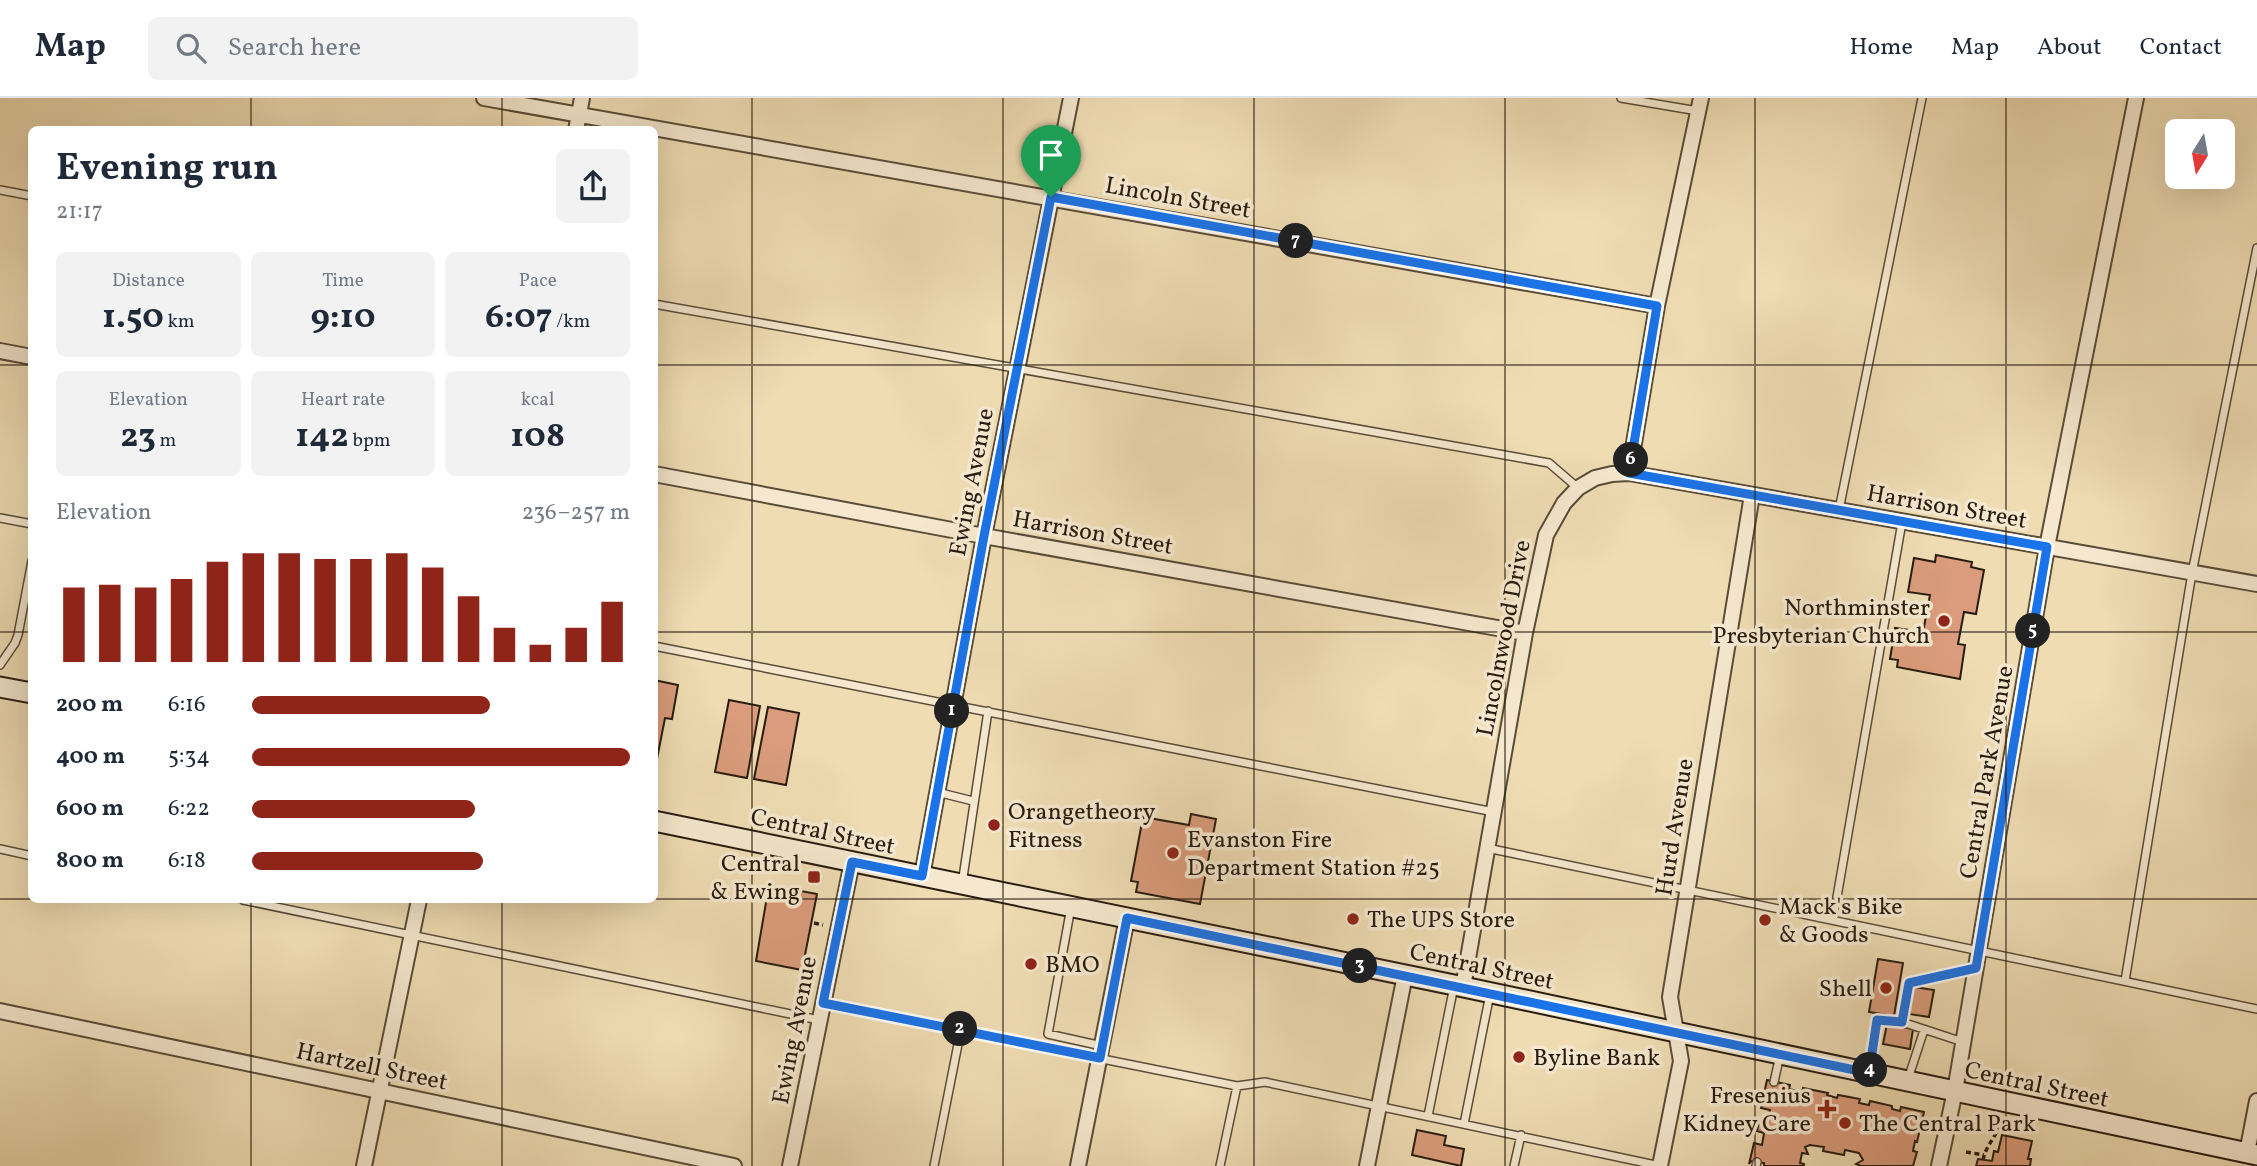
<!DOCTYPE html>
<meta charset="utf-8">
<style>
body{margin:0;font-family:Vollkorn,serif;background:#f2f2f3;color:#1f2937;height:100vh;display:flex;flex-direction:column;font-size:26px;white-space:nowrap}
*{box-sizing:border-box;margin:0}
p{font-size:23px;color:#747a83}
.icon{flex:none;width:38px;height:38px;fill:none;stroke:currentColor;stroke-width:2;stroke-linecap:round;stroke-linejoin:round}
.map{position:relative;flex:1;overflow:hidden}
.sheet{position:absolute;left:28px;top:28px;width:630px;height:777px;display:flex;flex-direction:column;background:#fff;border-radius:10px;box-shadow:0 7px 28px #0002}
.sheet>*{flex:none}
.needle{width:46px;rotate:191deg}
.buttons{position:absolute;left:2165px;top:21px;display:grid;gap:14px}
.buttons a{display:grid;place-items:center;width:70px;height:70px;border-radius:10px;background:#fff;box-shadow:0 7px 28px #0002;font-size:35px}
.pin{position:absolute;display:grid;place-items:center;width:60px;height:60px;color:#fff;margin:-72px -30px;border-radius:50% 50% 50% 0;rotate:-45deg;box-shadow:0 0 7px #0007}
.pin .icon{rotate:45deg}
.km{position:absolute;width:35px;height:35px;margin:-18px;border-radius:50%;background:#222;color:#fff;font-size:19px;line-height:35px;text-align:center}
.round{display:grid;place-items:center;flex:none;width:74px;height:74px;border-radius:10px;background:#f2f2f3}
.headline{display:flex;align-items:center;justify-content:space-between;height:119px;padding:0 28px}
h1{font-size:38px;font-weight:700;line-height:52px}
.figures{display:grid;grid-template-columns:repeat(3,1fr);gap:10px;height:119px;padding:7px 28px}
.figures div{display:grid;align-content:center;border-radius:10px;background:#f2f2f3;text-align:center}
.figures b{font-size:35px;font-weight:700}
.figures small{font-size:19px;font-weight:400}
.figures p{font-size:19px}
.chart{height:196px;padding:14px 28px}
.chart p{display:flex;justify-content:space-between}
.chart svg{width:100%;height:126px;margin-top:7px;stroke:#8f2418;stroke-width:6}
ul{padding:0 28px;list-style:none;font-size:23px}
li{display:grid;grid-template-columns:112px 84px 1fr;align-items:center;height:52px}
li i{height:18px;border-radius:9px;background:#8f2418}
header{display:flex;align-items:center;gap:42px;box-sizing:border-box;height:98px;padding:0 35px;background:#fff;border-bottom:2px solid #e0e1e3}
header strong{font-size:33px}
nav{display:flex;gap:38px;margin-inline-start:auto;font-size:24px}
.search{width:490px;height:63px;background:#f2f2f3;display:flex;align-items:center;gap:18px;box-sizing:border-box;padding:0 24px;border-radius:10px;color:#747a83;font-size:26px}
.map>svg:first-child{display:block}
</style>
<header>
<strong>Map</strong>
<div class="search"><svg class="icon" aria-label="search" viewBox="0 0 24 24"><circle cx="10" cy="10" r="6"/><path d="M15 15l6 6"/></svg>Search here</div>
<nav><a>Home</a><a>Map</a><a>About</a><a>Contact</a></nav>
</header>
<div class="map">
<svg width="2257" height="1068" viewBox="0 0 2257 1068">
<rect width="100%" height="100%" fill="#efdcb3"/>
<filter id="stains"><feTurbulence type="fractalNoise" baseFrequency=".00286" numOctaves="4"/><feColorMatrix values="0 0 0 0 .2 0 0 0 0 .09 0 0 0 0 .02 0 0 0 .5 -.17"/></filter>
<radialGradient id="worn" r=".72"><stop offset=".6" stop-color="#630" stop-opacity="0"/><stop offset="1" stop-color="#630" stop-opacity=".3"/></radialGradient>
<!-- building -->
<path fill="#da9c7c" stroke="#271c0f" stroke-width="2" d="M1936,457L1972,464L1971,469L1984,472L1976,516L1964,514L1958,546L1965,547L1960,581L1897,569L1898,562L1890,561L1895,530L1923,534L1930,497L1908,494L1914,460L1935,464Z
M654,582L678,587L672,621L665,620L655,671Z
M729,602L760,608L747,680L715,674Z
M768,609L799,615L786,687L754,681Z
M1191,716L1216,721L1200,806L1136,794L1138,784L1131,783L1143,719L1189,727Z
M769,787L817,796L802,872L756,863Z
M1878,861L1903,865L1894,918L1869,914Z
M1914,889L1934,892L1929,919L1909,916Z
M1887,926L1913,931L1910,951L1883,946Z
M1767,982L1790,987L1789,991L1802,994L1803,990L1828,995L1827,997L1837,1000L1838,997L1860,1001L1859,1005L1869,1007L1870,1003L1892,1008V1011L1900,1013L1901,1009L1924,1014L1917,1044L1915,1043L1913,1053L1917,1054L1913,1068H1861L1856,1066L1863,1062L1859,1055L1845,1052L1844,1057L1823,1053L1824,1049L1810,1047L1805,1049L1808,1056L1802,1055L1800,1065L1804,1066V1068H1764V1065L1751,1063L1749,1066L1754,1045L1762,1047L1764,1035L1757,1033L1759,1024L1767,1026L1770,1012L1761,1010Z
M1417,1032L1446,1038L1444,1047L1464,1051L1461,1068L1412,1057Z
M2002,1037L2032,1043L2028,1061H2031L2030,1068H1976L1978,1061L1992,1063L1994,1053L1998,1054Z"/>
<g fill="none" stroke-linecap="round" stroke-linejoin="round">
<!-- service casing -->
<g stroke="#594c38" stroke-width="10">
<path id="service" d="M1621,0L1698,13
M0,92L32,98
M654,206L1549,365L1578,390
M1839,412L1922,0
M0,420L32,426
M654,548L1494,714
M0,567L15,545L18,537L32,463
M937,694L973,703
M1487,750L2257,911
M0,751L32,758
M962,786L988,613
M243,802L819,922
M1071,809L1048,936L1102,948
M1833,822L1902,424
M2125,883L2192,475L2257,150
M824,905L1237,988L1265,984L1660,1068
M1963,944L1902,924L1909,885L1975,870
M1870,974L1877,922L1902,924
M1908,981L1924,932
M1774,984L1780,957
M1428,1018L1454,888
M1464,1026L1490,896
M934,1068L961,931
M1220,1068L1237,988
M1514,1068L1521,1037
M1756,1068L1757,1064"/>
</g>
<!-- minor casing -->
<g stroke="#594c38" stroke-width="18">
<path id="minor" d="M484,0L1657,208
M576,32L582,0
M0,253L32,259
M1629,375L1657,208L1701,0
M654,376L984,438L1525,535
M922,778L984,438L1071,0
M1463,889L1525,535L1546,437L1564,405L1578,390L1595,380L1612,376L1629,375L2257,486
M0,913L734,1068
M2247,1055L2257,1003
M364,1068L419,802
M790,1068L852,764
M1078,1068L1127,820
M1367,1068L1405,877
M1660,1068L1681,963L1670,899L1752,397
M1939,1068L1955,993L2047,449L2136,0"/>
</g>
<!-- secondary casing -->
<g stroke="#271c0f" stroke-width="23">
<path id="secondary" d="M0,589L32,595
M654,723L1454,887L2257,1057"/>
</g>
<!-- path -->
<path stroke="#271c0f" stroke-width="3.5" stroke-dasharray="5 3.5" stroke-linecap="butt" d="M814,825L823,827
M1966,1054L1984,1057
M1983,1062C1986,1047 1995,1041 1999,1028"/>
<!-- service -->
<use href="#service" stroke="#f5e8ce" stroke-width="7"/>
<!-- minor -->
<use href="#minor" stroke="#f5e8ce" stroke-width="14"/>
<!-- secondary -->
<use href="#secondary" stroke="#f5e8ce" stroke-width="19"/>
</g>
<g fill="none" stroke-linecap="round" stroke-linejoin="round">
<!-- route casing -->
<g stroke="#fff" stroke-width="14">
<path id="route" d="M1051,99L1657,208L1629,375L2047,449L1976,870L1909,885L1902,924L1877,922L1869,975L1127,820L1100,960L823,905L852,764L922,778L984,438Z"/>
</g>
<!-- route -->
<use href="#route" stroke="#1a73e8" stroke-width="9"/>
</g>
<!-- grid -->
<path fill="none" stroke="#271c0f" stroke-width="2" stroke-opacity="0.55" d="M251,0V32M502,0V32M752,0V1068M1003,0V1068M1254,0V1068M1505,0V1068M1755,0V1068M2006,0V1068M0,267H32M654,267H2257M0,534H32M654,534H2257M0,801H32M654,801H2257M251,802V1068M502,802V1068"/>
<!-- markers -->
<g fill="#8f2418" stroke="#f5e8ce" stroke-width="2.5">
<circle cx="1944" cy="523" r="7"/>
<circle cx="994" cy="727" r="7"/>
<circle cx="1173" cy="755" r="7"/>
<rect x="807" y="772" width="14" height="14" rx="3.5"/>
<circle cx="1353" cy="821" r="7"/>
<circle cx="1765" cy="822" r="7"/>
<circle cx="1031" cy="866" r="7"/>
<circle cx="1886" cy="890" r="7"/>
<circle cx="1519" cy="959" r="7"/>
<path d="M1823.5 1000.5h7v7h7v7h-7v7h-7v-7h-7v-7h7z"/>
<circle cx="1845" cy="1025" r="7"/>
</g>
<g text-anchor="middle" stroke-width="7" stroke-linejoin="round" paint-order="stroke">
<!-- street labels -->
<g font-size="24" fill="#271c0f" stroke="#f5e8ce">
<text transform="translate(1178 99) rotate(10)" y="8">Lincoln Street</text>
<text transform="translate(971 384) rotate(-79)" y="8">Ewing Avenue</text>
<text transform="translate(1947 408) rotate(10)" y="8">Harrison Street</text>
<text transform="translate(1093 434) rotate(10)" y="8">Harrison Street</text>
<text transform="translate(1503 540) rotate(-79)" y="8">Lincolnwood Drive</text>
<text transform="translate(1986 674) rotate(-80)" y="8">Central Park Avenue</text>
<text transform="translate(1674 729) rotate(-81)" y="8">Hurd Avenue</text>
<text transform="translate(823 733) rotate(12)" y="8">Central Street</text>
<text transform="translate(1482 868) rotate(12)" y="8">Central Street</text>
<text transform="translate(794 932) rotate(-79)" y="8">Ewing Avenue</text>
<text transform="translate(372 968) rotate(12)" y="8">Hartzell Street</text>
<text transform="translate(2037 986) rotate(12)" y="8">Central Street</text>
</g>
<!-- poi labels -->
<g font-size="24" fill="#271c0f" stroke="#f5e8ce" text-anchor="start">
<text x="1930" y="517" text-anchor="end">Northminster<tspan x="1930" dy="28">Presbyterian Church</tspan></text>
<text x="1008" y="721">Orangetheory<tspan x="1008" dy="28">Fitness</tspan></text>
<text x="1187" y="749">Evanston Fire<tspan x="1187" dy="28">Department Station #25</tspan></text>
<text x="800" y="773" text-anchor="end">Central<tspan x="800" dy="28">&amp; Ewing</tspan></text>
<text x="1779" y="816">Mack's Bike<tspan x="1779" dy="28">&amp; Goods</tspan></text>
<text x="1367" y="829">The UPS Store</text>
<text x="1045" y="874">BMO</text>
<text x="1872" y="898" text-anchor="end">Shell</text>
<text x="1533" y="967">Byline Bank</text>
<text x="1811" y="1005" text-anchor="end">Fresenius<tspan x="1811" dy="28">Kidney Care</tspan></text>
<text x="1859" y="1033">The Central Park</text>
</g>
</g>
<rect width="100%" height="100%" filter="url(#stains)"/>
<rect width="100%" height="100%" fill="url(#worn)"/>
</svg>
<div class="buttons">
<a><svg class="needle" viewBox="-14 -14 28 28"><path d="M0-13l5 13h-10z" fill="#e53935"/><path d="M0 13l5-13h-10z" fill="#747a83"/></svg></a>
</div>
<div class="pin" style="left:1051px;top:99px;background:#1e9e55"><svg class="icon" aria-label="arrive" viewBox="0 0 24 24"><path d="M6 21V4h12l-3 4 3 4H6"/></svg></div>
<b class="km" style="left:952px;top:613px">1</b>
<b class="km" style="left:960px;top:931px">2</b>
<b class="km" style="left:1360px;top:868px">3</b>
<b class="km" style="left:1870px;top:972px">4</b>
<b class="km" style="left:2033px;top:533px">5</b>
<b class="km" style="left:1631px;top:362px">6</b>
<b class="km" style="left:1296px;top:143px">7</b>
<section class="sheet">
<div class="headline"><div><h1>Evening run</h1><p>21:17</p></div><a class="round"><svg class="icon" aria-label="share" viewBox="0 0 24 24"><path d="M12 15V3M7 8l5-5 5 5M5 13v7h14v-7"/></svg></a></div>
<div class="figures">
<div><p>Distance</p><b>1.50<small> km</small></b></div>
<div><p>Time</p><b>9:10</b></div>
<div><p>Pace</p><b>6:07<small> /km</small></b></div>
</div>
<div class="figures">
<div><p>Elevation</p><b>23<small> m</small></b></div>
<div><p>Heart rate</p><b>142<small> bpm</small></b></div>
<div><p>kcal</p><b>108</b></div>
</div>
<div class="chart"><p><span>Elevation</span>236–257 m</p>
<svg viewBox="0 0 160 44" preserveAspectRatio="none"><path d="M5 44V18M15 44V17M25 44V18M35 44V15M45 44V9M55 44V6M65 44V6M75 44V8M85 44V8M95 44V6M105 44V11M115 44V21M125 44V32M135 44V38M145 44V32M155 44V23"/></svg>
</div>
<ul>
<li><b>200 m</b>6:16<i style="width:63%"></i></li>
<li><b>400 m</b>5:34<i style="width:100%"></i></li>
<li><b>600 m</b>6:22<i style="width:59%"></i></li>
<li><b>800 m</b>6:18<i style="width:61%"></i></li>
</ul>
</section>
</div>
